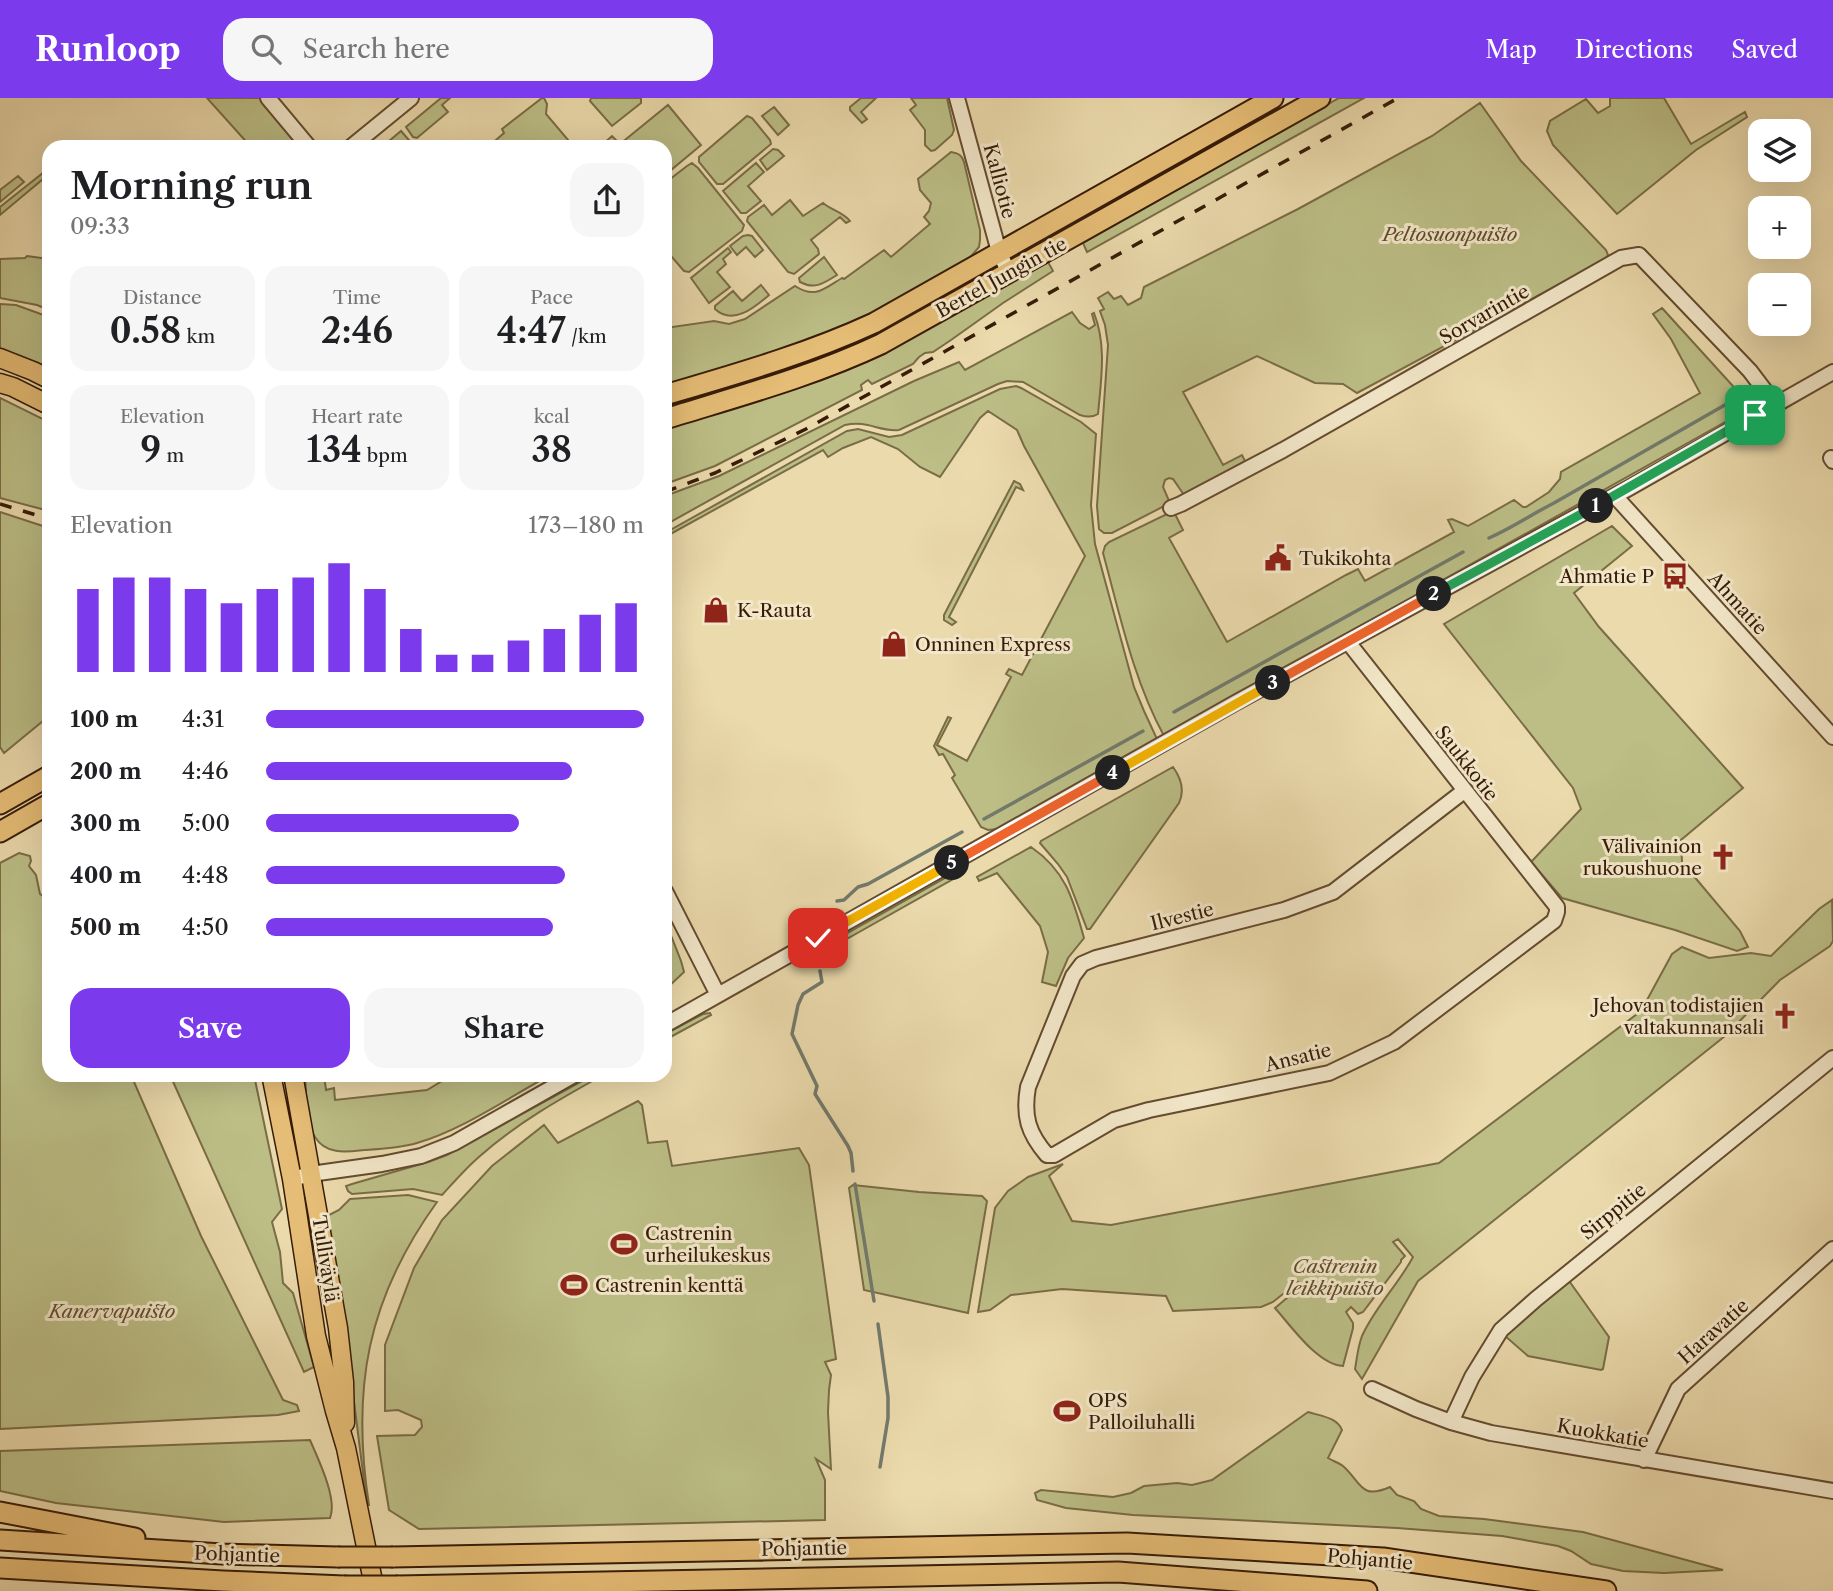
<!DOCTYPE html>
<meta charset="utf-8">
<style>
body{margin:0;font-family:"Libre Caslon Text",serif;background:#f6f6f6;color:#202124;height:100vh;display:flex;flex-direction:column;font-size:26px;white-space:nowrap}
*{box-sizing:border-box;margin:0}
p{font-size:23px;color:#757577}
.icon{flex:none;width:38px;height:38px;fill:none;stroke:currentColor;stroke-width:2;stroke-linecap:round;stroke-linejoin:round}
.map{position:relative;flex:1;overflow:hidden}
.details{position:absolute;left:42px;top:42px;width:630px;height:942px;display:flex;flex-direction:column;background:#fff;border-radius:21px;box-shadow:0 7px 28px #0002}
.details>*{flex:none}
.tools{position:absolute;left:1748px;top:21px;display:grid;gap:14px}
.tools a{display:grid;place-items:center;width:63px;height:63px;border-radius:14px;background:#fff;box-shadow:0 7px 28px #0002;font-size:35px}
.pin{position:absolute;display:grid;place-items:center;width:60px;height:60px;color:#fff;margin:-30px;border-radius:14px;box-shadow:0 4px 10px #0006}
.km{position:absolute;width:35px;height:35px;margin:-18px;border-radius:50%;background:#222;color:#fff;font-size:19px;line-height:35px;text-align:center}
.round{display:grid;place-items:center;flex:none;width:74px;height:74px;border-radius:21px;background:#f6f6f6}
.overview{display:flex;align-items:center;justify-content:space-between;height:119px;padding:0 28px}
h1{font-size:38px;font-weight:600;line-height:52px}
.stats{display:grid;grid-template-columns:repeat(3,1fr);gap:10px;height:119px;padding:7px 28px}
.stats div{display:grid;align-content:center;border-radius:18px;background:#f6f6f6;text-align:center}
.stats b{font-size:35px;font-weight:600}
.stats small{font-size:19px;font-weight:400}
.stats p{font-size:19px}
.chart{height:196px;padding:14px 28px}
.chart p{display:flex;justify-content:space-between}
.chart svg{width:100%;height:126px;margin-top:7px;stroke:#7c3aed;stroke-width:6}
.button{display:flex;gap:14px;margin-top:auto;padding:14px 28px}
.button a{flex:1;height:80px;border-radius:21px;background:#7c3aed;color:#fff;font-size:28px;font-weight:600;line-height:80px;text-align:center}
.button a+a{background:#f6f6f6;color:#202124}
ul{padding:0 28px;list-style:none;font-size:23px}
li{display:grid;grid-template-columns:112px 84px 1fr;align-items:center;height:52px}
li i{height:18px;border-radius:9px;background:#7c3aed}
header{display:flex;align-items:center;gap:42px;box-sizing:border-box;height:98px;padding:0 35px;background:#7c3aed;color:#fff}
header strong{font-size:33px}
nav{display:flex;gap:38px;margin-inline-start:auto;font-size:24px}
.search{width:490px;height:63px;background:#f6f6f6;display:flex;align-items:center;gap:18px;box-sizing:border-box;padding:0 24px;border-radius:21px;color:#757577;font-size:26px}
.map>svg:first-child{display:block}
</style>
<header>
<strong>Runloop</strong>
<div class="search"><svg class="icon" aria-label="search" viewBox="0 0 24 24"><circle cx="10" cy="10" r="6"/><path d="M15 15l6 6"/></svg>Search here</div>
<nav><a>Map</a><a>Directions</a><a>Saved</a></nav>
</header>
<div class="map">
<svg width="1833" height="1493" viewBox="0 0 1833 1493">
<rect width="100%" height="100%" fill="#ebdaac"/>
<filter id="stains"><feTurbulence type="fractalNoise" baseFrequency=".00286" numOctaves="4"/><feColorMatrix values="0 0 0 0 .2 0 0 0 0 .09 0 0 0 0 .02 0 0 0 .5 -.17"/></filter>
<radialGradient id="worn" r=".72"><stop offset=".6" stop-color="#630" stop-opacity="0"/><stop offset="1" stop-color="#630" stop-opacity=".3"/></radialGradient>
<!-- green -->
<path fill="#bcbe86" stroke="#7a6c46" stroke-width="2" d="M207,0H261L302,49H251Z
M441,0H450L442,7L448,14L417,40L413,39L406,29Z
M542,0H544L547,6L546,16L574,49H488L504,35L502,31Z
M591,0H641V5L612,28L590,3Z
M861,0H876L861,14L867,21L862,25L850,12V9Z
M911,0H947L954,32L952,37L935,52L931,53L925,47V32L910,12L916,7Z
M1339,0H1364L1087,154L1083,145Z
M1610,0H1664L1691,46L1745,14L1747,19L1696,52L1617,116L1553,47L1547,33L1550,23L1586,1L1598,15L1610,8Z
M1480,5L1521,63L1606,152L1608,157L1606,161L1357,295L1343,286L1315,285L1257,258L1183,294L1223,367L1242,357L1245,363L1184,397L1173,381L1169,380L1165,382L1163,389L1170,405L1112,435H1104L1099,431L1097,408L1108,247L1105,227L1100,213L1104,211L1098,200L1108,194L1114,201L1121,198L1128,207L1141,200L1144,189L1298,111L1432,38Z
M668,7L701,47L665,77V49H605L604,45L612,38L620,46Z
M774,9L789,27L778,37L762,18Z
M747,18L752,20L770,42L771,46L723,86H717L699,64V59Z
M401,33L415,49H382Z
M773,51L778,52L784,58L767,72L760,62Z
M951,54C958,55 962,57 964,64L980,132V142L979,149L967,163L948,176L834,235L665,290V230L714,223L729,226L745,221L795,188C815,201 824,191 842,180L844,181L884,152L891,159L930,126L924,119L929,113L931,105L920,92L918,81Z
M692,65L698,70L744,127L742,133L689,174L684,173L665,151V85L687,68Z
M756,65L764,74L748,88L761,103L746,115H741L723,93Z
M49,70V76L0,117V109Z
M18,78L24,84L0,104V92Z
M790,102L803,118L823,105C831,112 843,114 850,123L846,125L840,119L811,142L818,151L819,156L794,176L788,174L747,123L748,119L764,107L772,117Z
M748,137L752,138L763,152L755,159L746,149L737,157L730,148L743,138Z
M728,150L731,154L723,161L726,166L717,174L730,189L709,205L691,180Z
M27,158L49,161V212L37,207L0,200V161L25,160Z
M824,159L837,177C824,185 815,192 800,184L799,180Z
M1048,164L1053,173L1003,205L951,242L933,254L925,255L919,259L913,266L872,286L868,282L861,287L862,292L715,368L665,386V329L881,255Z
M761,187L769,197C755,209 733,228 715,211V208L733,193L742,203Z
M0,206L16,207L49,219V271L0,250Z
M1662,210L1752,309L1164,638C1133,581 1120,517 1103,455L1105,448L1109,444L1167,416H1175L1183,432L1169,440L1227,544L1346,477L1358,471L1365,483L1454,434L1448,422L1452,421L1468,428L1514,402L1523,409H1526L1549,394L1560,381L1561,374L1700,295L1671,241L1653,216Z
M1072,214L1080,225L1089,231L1095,227L1092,216L1094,215C1107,248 1101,282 1098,316C1092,320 1086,319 1080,317L1023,284L1007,283L998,286L899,332C878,334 869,322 845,327L665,427V398L719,378L914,283L959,264L965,272Z
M1016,288L1021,290L1081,324L1096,336L1091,407L1095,446L1134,589L1144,613L1157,641L998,731L988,732L981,729L952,680L955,677L943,656L939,657L934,648L948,619L951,620L937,647L967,663L1011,579L1006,576L1009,571L1022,577L1085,458L1024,348L1017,332L988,313L980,320L940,379L920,369L898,351L871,339L843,350L828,359L823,352L665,439V435L847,333L858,331L889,339L902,337L1000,291Z
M0,300L49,324V413L0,400Z
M1014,383L1020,386L1023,392L1016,389L949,519L956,524L952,527L944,522V517Z
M0,414L49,430V618L4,655L0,649Z
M1612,428L1632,448L1574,495L1599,529L1743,690L1681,742L1682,764L1740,833L1748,849L1737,853L1675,832L1562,800L1531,764L1581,711L1573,690L1444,526Z
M1173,669C1181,680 1185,692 1179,705L1090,831H1087L1067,779L1058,766L1040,745L1041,743Z
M1031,749C1066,773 1073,801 1084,840L1068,860L1056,888L1042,884L1048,854L1040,828L997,775L979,783L977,779Z
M19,755L30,758L31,763L29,768L36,777L40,796L44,799L49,809V976L131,977L201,1138L283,1302L297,1307L299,1313L278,1317L0,1331V765Z
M954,775L962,776L829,851L846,836Z
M1832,802L1833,843L1830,848L1780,882L1725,938L1418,1183L1362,1281L1355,1271C1357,1260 1358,1248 1362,1238C1375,1209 1398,1187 1413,1159L1398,1141L1393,1144L1405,1158L1401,1162V1164L1363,1214L1358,1216L1351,1209L1346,1214L1353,1225V1230L1343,1268C1318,1267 1291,1228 1275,1210L1301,1188L1298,1184L1273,1204L1261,1209L1173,1213L1166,1198L1062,1191L1011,1197L990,1212L978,1214L995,1110L1008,1093L1028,1079L1063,1066L1049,1078L1072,1123L1111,1127L1439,1065L1641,913L1672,856L1682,849L1709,860L1751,855L1771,858L1819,811Z
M665,822L681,863L684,874L665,892Z
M710,915L711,917L665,942V936L703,916Z
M170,977H254L282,1111L272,1124L280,1154L283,1185L293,1195L314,1269L304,1274Z
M305,977H324L326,992L334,990L335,1002L427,992L452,977H550C508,1000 462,1032 417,1045C400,1050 381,1051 364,1052C346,1054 326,1057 315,1039C304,1023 307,996 305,977Z
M593,977H603C560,1001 517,1025 480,1058C466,1070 454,1084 442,1097L413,1091L352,1096L348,1093L346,1088L352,1086L428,1064L447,1057Z
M638,1003L642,1007L648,1045L667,1043L672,1068L799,1050L809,1067L836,1261L825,1264L831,1277L829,1292L828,1314L831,1371L816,1361L825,1382V1422L419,1431L389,1412L377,1338L415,1337L422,1329L421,1322L398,1312L385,1313V1247L414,1170L442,1122L492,1068L544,1027L558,1045Z
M853,1087L919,1094L982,1098L987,1103L968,1215L864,1192L849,1090Z
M408,1097L437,1104C367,1201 351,1291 369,1407H367L349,1264L327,1118L339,1112L350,1101Z
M1567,1180L1609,1239L1603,1271L1601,1272L1528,1258L1505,1238L1509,1233Z
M1308,1314C1320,1318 1337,1319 1342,1332L1328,1360C1333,1363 1339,1365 1343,1368C1362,1385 1360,1402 1390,1389L1397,1397L1414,1403L1421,1411L1439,1418L1484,1421L1583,1434L1723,1472L1664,1475L1623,1473L1591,1466L1571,1453L1558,1448L1502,1438L1397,1430L1133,1417L1066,1410L1037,1402L1035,1395L1041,1392L1113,1399L1131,1395L1144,1388L1177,1385L1192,1387L1212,1382Z
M310,1342C318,1361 338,1401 330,1420L224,1424L56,1405L0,1393V1353Z"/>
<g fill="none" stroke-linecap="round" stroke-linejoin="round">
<!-- stream -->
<path stroke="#727a6c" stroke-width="3.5" d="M1489,440C1512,430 1532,416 1554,405L1737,300
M1174,614L1463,454
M984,721L1143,633
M837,803L844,802L858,789L868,786L962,734
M820,873L822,884L803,896L798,907L792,936L817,988L815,996L848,1048L851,1055L853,1073
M855,1086L874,1203
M878,1226L888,1299V1320L880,1369"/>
<!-- minor casing -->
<g stroke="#644b30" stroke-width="18">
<path id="minor" d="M268,0L309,49
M957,0L999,154L1009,175
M351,49L411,0
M1831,360L1833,363
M1615,398L1833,639
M1171,410L1181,406L1283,352L1621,160L1639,157L1750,273L1775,306
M1348,544L1557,809V814L1554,823L1394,944L1329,975L1149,1012L1114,1022L1054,1057H1047C1028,1035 1023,1018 1028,989L1073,878L1082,866L1096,860L1284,812L1333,794L1464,693
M665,793L718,897
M665,927L1235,605L1629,390L1833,274
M292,1081L311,1076L382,1066L421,1058L454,1045L576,976
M1372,1291L1416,1311L1451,1324L1491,1335L1833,1393
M1451,1324L1472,1279L1501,1232L1536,1201L1833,960
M1644,1362L1678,1291L1833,1151"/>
</g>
<!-- major casing -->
<g stroke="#371b07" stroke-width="21">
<path id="major" d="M0,260L33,273L49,281
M0,285L13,289L49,307
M271,976L292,1081L316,1238L335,1313L346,1350L375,1493
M293,976L338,1230L344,1284L345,1325"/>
</g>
<!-- highway casing -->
<g stroke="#371b07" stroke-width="23">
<path id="highway" d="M665,297C736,276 807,256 874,225L1273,0
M665,321C739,298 811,279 881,246L1320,0
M0,706L49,678
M0,734L49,706
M0,1414L135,1440
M0,1442L222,1456L338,1459
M393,1459L1127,1445L1383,1460L1606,1493
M0,1470L223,1483L344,1488
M398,1488L1118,1474L1367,1493"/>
</g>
<!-- minor -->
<use href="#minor" stroke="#f2e7c9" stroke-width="14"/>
<!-- major -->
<use href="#major" stroke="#e6bd76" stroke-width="18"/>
<!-- highway -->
<use href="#highway" stroke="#e6bd76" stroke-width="19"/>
<!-- rail -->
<path stroke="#371b07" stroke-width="3.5" stroke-dasharray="12 12" stroke-linecap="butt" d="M665,394L715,375L806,331L1398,0
M0,406L49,421"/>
<!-- highway-bridge casing -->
<g stroke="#371b07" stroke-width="23" stroke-linecap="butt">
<path id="highway-bridge" d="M338,1459H393
M344,1488H398"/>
</g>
<!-- highway-bridge -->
<use href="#highway-bridge" stroke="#e6bd76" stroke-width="19"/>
</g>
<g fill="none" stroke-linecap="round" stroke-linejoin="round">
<!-- split-1 casing -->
<g stroke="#fff" stroke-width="14">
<path id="split-1" d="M1596,408L1755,317"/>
</g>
<!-- split-2 casing -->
<g stroke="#fff" stroke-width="14">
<path id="split-2" d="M1434,496L1596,408"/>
</g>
<!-- split-3 casing -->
<g stroke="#fff" stroke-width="14">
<path id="split-3" d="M1273,585L1434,496"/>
</g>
<!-- split-4 casing -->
<g stroke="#fff" stroke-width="14">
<path id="split-4" d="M1113,675L1273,585"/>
</g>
<!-- split-5 casing -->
<g stroke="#fff" stroke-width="14">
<path id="split-5" d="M952,765L1113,675"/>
</g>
<!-- split-6 casing -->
<g stroke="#fff" stroke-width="14">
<path id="split-6" d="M818,840L952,765"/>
</g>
<!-- split-1 -->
<use href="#split-1" stroke="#22a559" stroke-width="9"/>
<!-- split-2 -->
<use href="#split-2" stroke="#22a559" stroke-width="9"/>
<!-- split-3 -->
<use href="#split-3" stroke="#f0652b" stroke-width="9"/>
<!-- split-4 -->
<use href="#split-4" stroke="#f5b400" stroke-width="9"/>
<!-- split-5 -->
<use href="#split-5" stroke="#f0652b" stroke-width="9"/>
<!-- split-6 -->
<use href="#split-6" stroke="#f5b400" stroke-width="9"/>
</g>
<!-- icons -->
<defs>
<g id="civic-bare" transform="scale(2.1)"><path d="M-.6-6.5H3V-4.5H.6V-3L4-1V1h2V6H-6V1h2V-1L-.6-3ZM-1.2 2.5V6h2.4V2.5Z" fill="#8f2418" stroke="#f2e7c9" stroke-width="2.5" paint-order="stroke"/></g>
<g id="bus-bare" transform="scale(2.1)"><path d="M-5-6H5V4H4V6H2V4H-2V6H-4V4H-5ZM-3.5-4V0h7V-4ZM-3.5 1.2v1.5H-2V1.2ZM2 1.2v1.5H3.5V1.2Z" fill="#8f2418" stroke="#f2e7c9" stroke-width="2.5" paint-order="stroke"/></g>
<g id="shop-bare" transform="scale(2.1)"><path d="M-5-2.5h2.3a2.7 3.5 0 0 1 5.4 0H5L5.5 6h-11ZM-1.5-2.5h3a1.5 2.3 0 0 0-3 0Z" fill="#8f2418" stroke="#f2e7c9" stroke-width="2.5" paint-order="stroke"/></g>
<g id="church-bare" transform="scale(2.1)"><path d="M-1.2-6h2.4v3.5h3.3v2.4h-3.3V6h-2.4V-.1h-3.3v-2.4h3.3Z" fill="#8f2418" stroke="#f2e7c9" stroke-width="2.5" paint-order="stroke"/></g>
<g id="stadium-bare" transform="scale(2.1)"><path d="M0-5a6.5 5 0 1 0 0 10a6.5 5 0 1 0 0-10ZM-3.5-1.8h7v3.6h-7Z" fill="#8f2418" stroke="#f2e7c9" stroke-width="2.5" paint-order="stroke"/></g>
</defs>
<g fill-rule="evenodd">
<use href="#civic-bare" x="1278" y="460"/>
<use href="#bus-bare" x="1675" y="478"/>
<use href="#shop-bare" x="716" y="512"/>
<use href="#shop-bare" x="894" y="546"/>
<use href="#church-bare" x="1723" y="759"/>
<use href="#church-bare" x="1785" y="918"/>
<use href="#stadium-bare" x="624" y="1146"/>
<use href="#stadium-bare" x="574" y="1187"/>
<use href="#stadium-bare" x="1067" y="1313"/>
</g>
<g text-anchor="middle" stroke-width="6" stroke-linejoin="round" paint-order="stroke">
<!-- street labels -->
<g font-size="19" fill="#371b07" stroke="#f2e7c9">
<text transform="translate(1000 83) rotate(75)" y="7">Kalliotie</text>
<text transform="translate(1001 179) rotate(-29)" y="7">Bertel Jungin tie</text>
<text transform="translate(1484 216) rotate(-30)" y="7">Sorvarintie</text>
<text transform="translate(1738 505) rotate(48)" y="7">Ahmatie</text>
<text transform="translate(1467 665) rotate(52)" y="7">Saukkotie</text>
<text transform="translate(1182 818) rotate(-14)" y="7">Ilvestie</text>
<text transform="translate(1298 959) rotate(-14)" y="7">Ansatie</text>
<text transform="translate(1613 1113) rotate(-39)" y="7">Sirppitie</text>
<text transform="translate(326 1161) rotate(81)" y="7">Tulliväylä</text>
<text transform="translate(1713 1233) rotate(-42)" y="7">Haravatie</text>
<text transform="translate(1603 1335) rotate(10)" y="7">Kuokkatie</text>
<text transform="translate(804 1450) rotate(-1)" y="7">Pohjantie</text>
<text transform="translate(237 1456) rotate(2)" y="7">Pohjantie</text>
<text transform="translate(1370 1461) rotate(5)" y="7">Pohjantie</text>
</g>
<!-- park labels -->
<g font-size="19" font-style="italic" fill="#5f4c2d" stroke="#f2e7c9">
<text x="1450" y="143">Peltosuonpuisto</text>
<text x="1335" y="1175">Castrenin<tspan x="1335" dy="22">leikkipuisto</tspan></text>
<text x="112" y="1220">Kanervapuisto</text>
</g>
<!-- poi labels -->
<g font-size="19" fill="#371b07" stroke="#f2e7c9" text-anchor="start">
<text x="1299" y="467">Tukikohta</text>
<text x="1654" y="485" text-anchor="end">Ahmatie P</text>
<text x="737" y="519">K-Rauta</text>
<text x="915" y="553">Onninen Express</text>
<text x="1702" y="755" text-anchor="end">Välivainion<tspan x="1702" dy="22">rukoushuone</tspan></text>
<text x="1764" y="914" text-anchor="end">Jehovan todistajien<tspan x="1764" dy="22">valtakunnansali</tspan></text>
<text x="645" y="1142">Castrenin<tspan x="645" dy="22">urheilukeskus</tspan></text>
<text x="595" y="1194">Castrenin kenttä</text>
<text x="1088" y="1309">OPS<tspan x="1088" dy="22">Palloiluhalli</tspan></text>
</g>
</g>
<rect width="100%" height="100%" filter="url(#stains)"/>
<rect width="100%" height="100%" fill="url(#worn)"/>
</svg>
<div class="tools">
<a><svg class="icon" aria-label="layers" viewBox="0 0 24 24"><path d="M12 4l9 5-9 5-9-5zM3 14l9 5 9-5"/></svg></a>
<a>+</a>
<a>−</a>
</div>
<div class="pin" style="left:1755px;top:317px;background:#1e9e55"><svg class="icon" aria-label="arrive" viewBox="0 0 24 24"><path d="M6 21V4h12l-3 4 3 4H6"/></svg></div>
<div class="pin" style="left:818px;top:840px;background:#d93025"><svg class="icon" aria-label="check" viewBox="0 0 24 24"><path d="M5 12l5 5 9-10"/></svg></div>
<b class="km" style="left:1596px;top:408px">1</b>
<b class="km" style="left:1434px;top:496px">2</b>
<b class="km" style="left:1273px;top:585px">3</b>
<b class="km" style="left:1113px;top:675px">4</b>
<b class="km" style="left:952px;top:765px">5</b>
<section class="details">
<div class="overview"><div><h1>Morning run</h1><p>09:33</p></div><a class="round"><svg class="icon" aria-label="share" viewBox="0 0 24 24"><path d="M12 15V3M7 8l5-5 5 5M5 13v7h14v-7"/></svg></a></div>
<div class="stats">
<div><p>Distance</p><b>0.58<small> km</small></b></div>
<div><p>Time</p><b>2:46</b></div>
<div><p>Pace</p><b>4:47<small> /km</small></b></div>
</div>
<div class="stats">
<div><p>Elevation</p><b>9<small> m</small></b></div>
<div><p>Heart rate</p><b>134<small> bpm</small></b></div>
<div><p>kcal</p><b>38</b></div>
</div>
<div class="chart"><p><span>Elevation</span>173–180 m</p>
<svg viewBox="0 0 160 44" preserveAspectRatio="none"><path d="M5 44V15M15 44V11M25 44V11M35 44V15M45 44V20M55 44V15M65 44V11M75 44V6M85 44V15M95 44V29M105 44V38M115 44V38M125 44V33M135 44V29M145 44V24M155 44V20"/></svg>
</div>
<ul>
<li><b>100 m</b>4:31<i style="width:100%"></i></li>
<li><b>200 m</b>4:46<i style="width:81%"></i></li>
<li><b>300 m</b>5:00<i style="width:67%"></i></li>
<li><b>400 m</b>4:48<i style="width:79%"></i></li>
<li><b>500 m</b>4:50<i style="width:76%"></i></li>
</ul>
<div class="button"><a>Save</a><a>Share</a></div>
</section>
</div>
